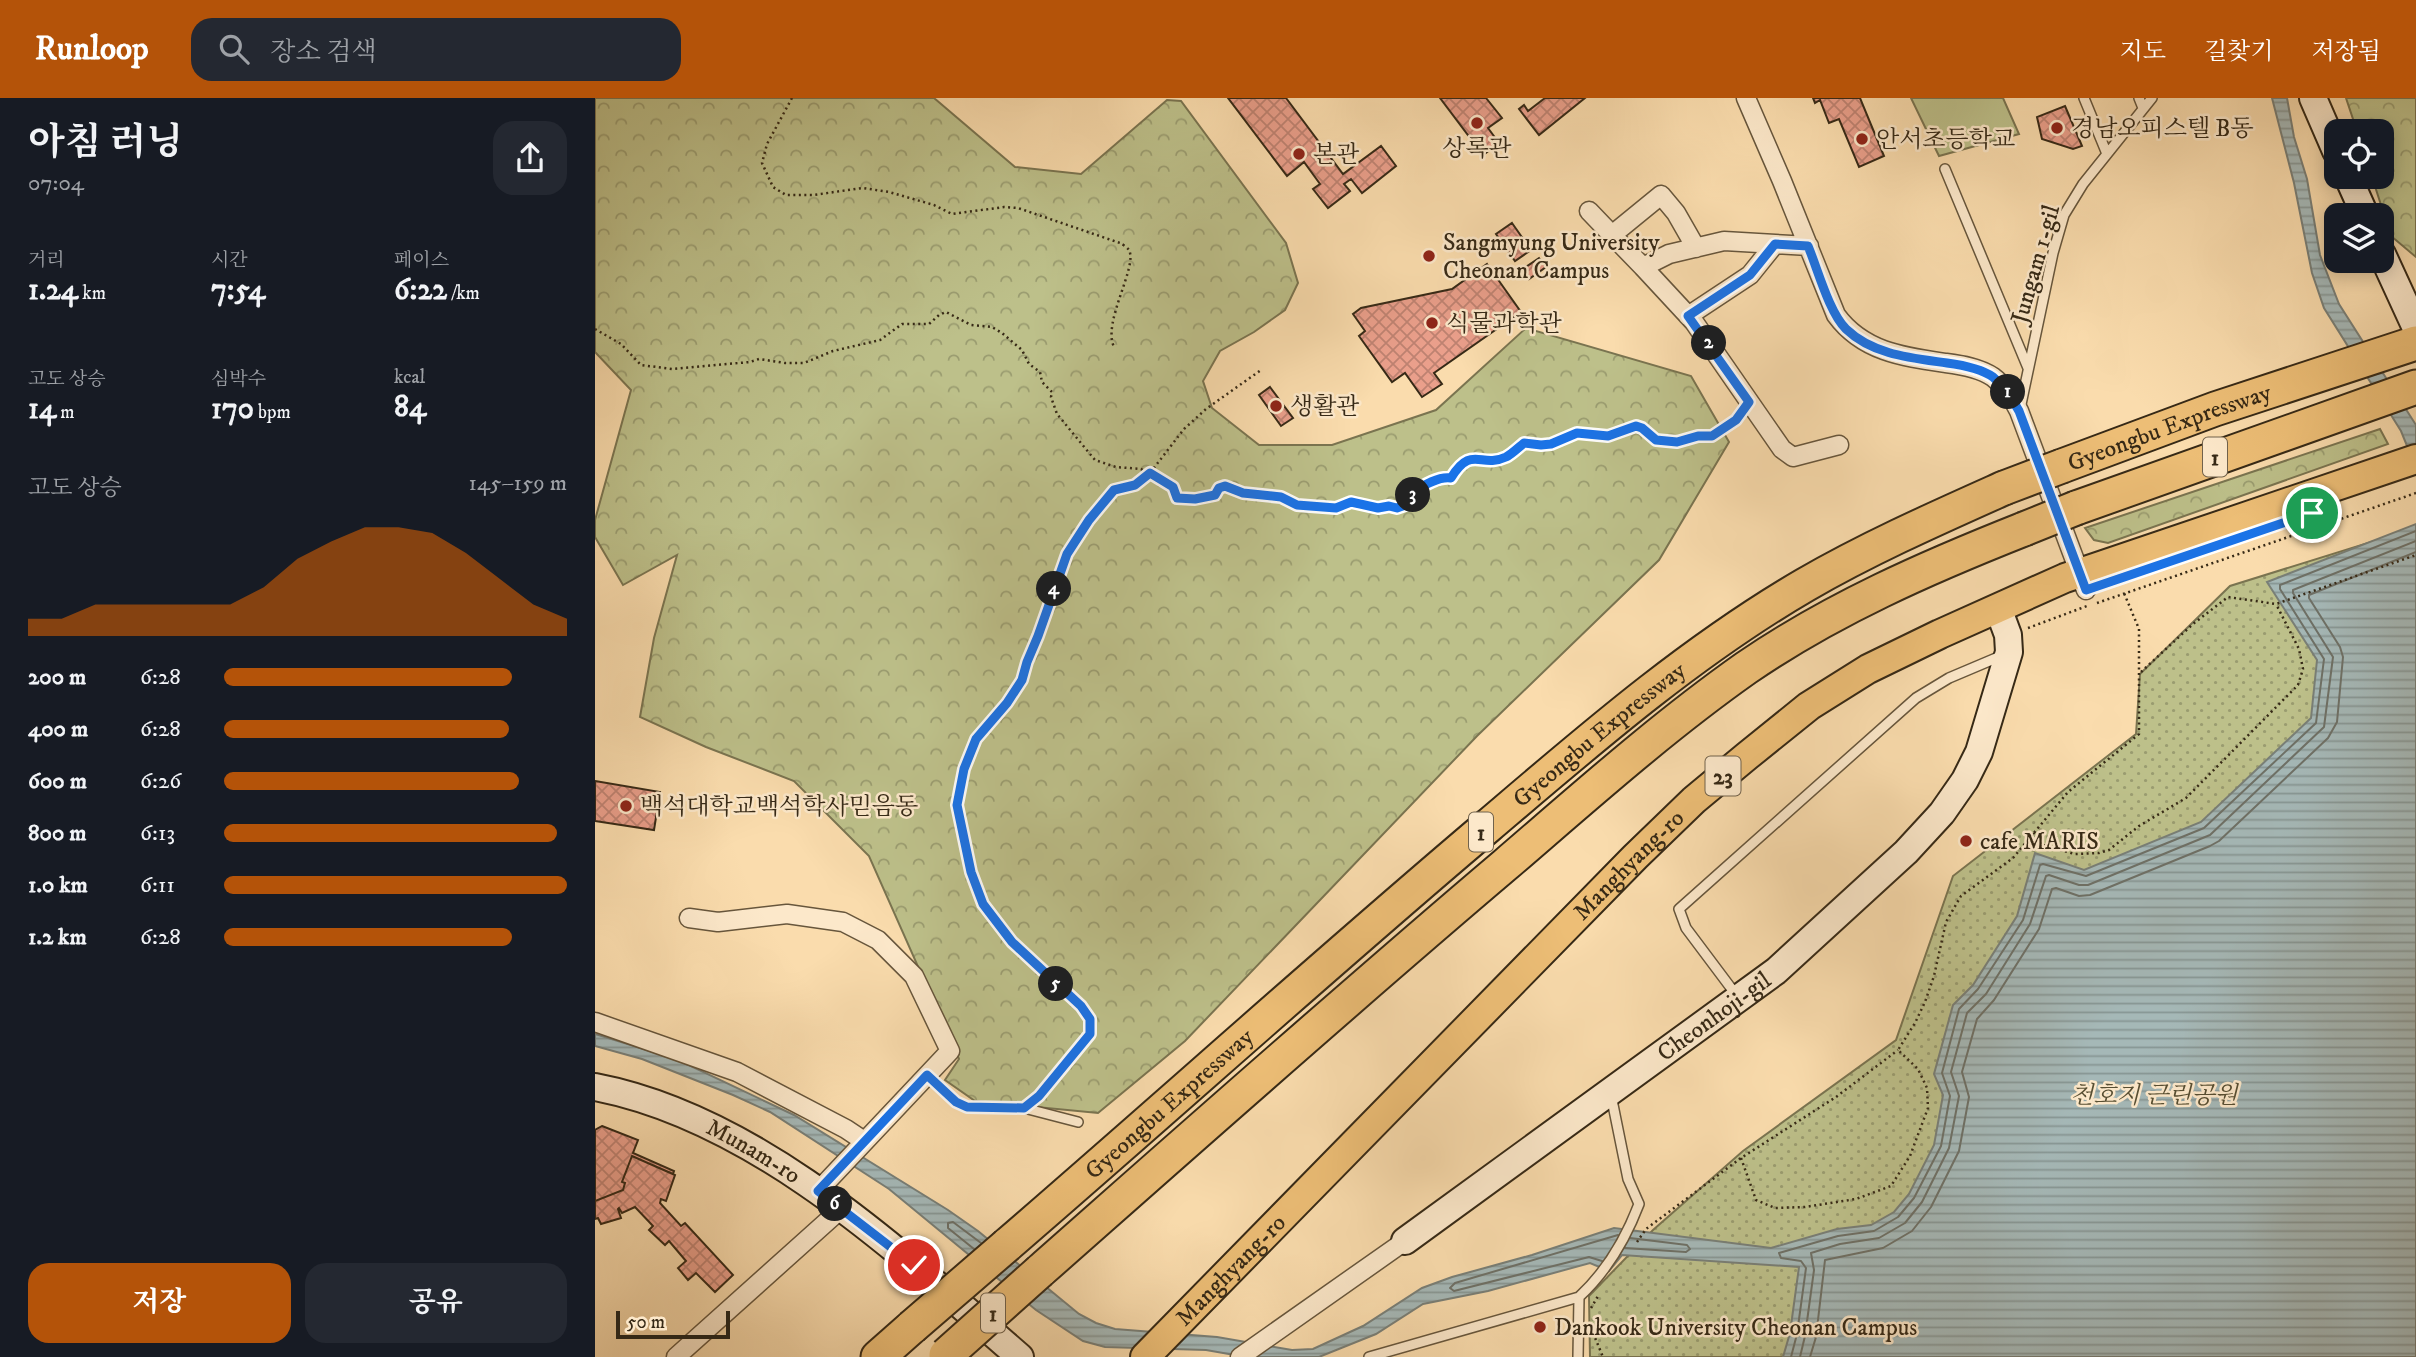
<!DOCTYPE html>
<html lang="ko">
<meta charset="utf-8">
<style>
body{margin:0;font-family:"IM FELL DW Pica","Noto Serif KR",serif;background:#242831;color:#f1f3f6;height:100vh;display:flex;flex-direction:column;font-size:26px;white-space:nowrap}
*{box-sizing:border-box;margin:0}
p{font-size:23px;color:#9ea1a6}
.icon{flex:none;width:38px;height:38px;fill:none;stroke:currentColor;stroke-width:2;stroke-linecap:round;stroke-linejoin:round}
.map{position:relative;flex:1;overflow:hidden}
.side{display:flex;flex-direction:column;background:#171b24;width:595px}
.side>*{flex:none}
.buttons{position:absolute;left:1729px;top:21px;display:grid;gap:14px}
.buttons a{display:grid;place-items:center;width:70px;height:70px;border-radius:14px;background:#171b24;box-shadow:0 4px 18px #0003;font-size:35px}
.scale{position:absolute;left:21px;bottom:18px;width:114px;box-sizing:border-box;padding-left:7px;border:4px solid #362916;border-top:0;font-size:19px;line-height:24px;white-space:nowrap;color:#362916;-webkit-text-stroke:5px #fce8ca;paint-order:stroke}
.pin{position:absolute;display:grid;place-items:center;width:60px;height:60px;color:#fff;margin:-30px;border:4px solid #fff;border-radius:50%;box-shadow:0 2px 7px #0007}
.km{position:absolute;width:35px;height:35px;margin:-18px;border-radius:50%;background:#222;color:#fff;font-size:19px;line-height:35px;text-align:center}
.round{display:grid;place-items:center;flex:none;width:74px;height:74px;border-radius:21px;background:#242831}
.head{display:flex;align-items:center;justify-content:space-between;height:119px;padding:0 28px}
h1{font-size:38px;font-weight:700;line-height:52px}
.metrics{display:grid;grid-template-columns:repeat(3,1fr);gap:10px;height:119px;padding:7px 28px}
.metrics div{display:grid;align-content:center}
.metrics b{font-size:30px;font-weight:700}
.metrics small{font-size:19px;font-weight:400}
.metrics p{font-size:19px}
.chart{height:196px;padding:14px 28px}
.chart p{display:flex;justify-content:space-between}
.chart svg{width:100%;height:126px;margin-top:7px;fill:#b45309;opacity:.7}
.action{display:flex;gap:14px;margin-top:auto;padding:14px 28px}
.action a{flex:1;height:80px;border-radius:21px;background:#b45309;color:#fff;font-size:28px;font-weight:700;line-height:80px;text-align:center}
.action a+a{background:#242831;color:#f1f3f6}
ul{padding:0 28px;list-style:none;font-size:23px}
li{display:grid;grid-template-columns:112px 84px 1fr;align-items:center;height:52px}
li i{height:18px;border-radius:9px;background:#b45309}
header{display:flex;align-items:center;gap:42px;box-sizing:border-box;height:98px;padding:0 35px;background:#b45309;color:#fff}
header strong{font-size:33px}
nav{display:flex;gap:38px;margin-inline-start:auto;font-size:24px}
.search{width:490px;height:63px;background:#242831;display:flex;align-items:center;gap:18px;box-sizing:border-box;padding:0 24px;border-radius:21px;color:#9ea1a6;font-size:26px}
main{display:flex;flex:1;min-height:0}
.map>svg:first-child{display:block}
</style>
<header>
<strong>Runloop</strong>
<div class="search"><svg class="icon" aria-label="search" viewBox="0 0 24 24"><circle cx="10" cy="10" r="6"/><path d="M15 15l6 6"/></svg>장소 검색</div>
<nav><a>지도</a><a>길찾기</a><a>저장됨</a></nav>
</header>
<main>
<section class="side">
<div class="head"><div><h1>아침 러닝</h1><p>07:04</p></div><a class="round"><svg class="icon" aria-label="share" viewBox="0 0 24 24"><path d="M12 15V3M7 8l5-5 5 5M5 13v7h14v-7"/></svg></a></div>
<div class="metrics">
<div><p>거리</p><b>1.24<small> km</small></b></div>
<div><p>시간</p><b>7:54</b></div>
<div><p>페이스</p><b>6:22<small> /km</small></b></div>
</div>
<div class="metrics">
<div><p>고도 상승</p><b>14<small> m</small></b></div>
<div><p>심박수</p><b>170<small> bpm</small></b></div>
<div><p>kcal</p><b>84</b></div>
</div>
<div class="chart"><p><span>고도 상승</span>145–159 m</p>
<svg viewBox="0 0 160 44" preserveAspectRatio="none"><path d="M0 44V38L10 38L20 33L30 33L40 33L50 33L60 33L70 27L80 17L90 11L100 6L110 6L120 8L130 15L140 24L150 33L160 38V44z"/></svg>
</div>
<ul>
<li><b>200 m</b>6:28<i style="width:84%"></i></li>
<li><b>400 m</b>6:28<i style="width:83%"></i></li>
<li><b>600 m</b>6:26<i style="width:86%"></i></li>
<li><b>800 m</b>6:13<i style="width:97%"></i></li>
<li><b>1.0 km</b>6:11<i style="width:100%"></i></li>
<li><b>1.2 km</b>6:28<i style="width:84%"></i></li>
</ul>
<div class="action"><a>저장</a><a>공유</a></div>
</section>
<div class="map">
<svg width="1821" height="1259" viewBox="0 0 1821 1259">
<defs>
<pattern id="forest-crowns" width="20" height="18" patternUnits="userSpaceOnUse" patternTransform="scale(1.75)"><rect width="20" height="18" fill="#bdc08a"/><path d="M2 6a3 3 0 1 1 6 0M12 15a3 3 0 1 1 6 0" fill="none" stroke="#9a9c70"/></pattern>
<pattern id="park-dots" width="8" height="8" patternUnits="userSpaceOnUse" patternTransform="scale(1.75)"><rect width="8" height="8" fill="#bdc08a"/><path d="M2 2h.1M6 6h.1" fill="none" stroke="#9a9c70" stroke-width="1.8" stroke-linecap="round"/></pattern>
<pattern id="water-rules" width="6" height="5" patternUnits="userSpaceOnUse" patternTransform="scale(1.75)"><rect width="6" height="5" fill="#a5b8b7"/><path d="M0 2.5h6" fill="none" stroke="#879694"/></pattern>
<pattern id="building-cross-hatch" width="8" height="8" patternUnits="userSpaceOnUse" patternTransform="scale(1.75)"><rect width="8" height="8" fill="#ea9f8b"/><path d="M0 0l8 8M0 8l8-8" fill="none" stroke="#be8271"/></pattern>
</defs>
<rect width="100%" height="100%" fill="#fadcad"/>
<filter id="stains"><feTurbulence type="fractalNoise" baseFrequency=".00286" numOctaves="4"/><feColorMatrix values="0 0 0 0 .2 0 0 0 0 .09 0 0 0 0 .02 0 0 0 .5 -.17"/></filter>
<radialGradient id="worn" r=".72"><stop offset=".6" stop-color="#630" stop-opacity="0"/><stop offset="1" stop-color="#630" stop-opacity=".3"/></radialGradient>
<!-- green -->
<path fill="#bdc08a" stroke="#7a7450" stroke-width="2" d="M1316,0H1408L1424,36L1344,58Z"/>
<!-- forest -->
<path fill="url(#forest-crowns)" stroke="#7a7450" stroke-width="2" d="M0,0H339L420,69L486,76L572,2L586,3L691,145L703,185L690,212L659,234L625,253L608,283L617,310L664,347H737L841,312L931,230L1096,278L1134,344L1064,462L882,638L590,943L503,1015L380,1003L350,982L364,961L274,758L199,683L111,649L45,619L59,540L82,457L28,487L0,439V422L36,292L0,254Z
M1751,0H1821V159L1796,138L1777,79H1787V33H1762Z
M1785,331L1793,346L1513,445L1499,442L1490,430Z"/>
<!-- park -->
<path fill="url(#park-dots)" stroke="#7a7450" stroke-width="2" d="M1821,430V1259H995L994,1198L1058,1132L1148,1053L1301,942L1358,778L1541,636L1545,576L1635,488Z"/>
<!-- water -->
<path fill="url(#water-rules)" stroke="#797f77" stroke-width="2" d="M1677,0H1692L1699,39L1712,81L1725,157L1744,206L1821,327V370L1806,333L1729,210L1717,175L1699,85Z
M1821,426V1259H1188L1195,1235L1204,1169L1027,1157L1014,1173L995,1165L893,1193L828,1206L781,1236L724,1259H651L611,1252L510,1249L488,1243L441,1212L294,1091L175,1014L138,997L47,961L0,948V936L81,961L199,1017L353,1112L383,1133L484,1216L501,1225L520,1231L622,1239L697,1252L718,1251L768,1228L827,1190L857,1179L937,1157L1019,1130L1176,1150L1242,1131L1276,1127L1299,1114L1314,1096L1339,1047L1348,997L1339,976L1358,907L1378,887L1422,818L1440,755L1489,772L1606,724L1716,620L1722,562L1672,484Z"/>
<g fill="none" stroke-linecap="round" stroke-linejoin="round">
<!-- shore -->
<path stroke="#6e7066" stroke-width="2" d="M1030,1150L1091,1154L1095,1151L1092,1147L1035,1140
M379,1151L353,1130V1125L358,1124L386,1145
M1007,1163L994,1159L859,1193L855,1190L860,1185L1023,1137
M1196,1259L1202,1236L1211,1170L1206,1163L1186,1160L1184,1155L1243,1138L1279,1133L1303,1119L1319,1100L1346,1048L1355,998L1347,975L1364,911L1383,891L1428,822L1445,767L1448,766L1491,778L1609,730L1721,625L1729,561L1685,491V487L1821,433
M1205,1259L1210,1238L1219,1172L1216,1155L1245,1146L1284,1140L1310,1125L1327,1104L1354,1050L1364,998L1356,974L1372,915L1391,896L1435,826L1451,778L1454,777L1484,787H1493L1615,737L1729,629L1738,559L1698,495V492L1821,443
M1215,1259L1221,1239L1230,1162L1288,1150L1317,1133L1336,1109L1364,1053L1374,999L1367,974L1382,921L1399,902L1444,831L1457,791L1461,790L1484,798L1495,797L1615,748L1624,743L1733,640L1742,624L1748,559L1745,549L1714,500V497L1821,454"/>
</g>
<!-- building -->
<path fill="url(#building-cross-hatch)" stroke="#362916" stroke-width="2" d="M633,0H691L748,76L786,48L801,68L767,95L756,81L749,86L755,93L733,110L718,91L725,86L709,64L692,78Z
M845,0H891L907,20L893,30L904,45L888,57Z
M950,0H990L944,37L924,11L929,7L933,13Z
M1218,0H1265L1289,58L1264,69L1244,21L1234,25L1225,2L1220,5Z
M1470,8L1487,48L1478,51L1447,41L1442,19Z
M917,125L936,152L920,163L901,136Z
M944,160L951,169L934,181L928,171Z
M892,166L926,214L839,275L847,286L827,299L810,275L797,284L764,238L770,233L758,216L766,210L857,191Z
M675,289L698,320L686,328L664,297Z
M0,683L65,694L59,732L0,723Z
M7,1028L43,1042L38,1055L79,1073L78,1076L37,1058L27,1084L30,1085L28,1092L0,1103V1032Z
M37,1058L80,1077L71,1103L66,1101L65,1105L86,1128L90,1125L138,1177L120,1194L101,1175L93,1182L83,1170L91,1163L74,1143L70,1147L54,1132L58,1128L40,1109L27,1115L24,1110L23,1111L26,1120L6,1126L3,1120L0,1121V1103L28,1092L30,1085L27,1084Z"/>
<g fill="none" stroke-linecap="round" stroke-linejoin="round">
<!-- lane casing -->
<g stroke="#67563c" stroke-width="12">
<path id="lane" d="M1489,0L1512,56
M1544,0L1548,10
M1350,71L1433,270
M1425,311L1458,155L1469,117L1488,86L1557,0
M1142,898L1091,830L1084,811L1321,600L1354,580L1406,558
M332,977L361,1004L372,1009L429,1010L483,1024
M774,1259L984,1199C1011,1174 1031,1140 1044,1106L1033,1081L1016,997
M983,1259L984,1199"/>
</g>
<!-- street casing -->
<g stroke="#67563c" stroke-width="21">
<path id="street" d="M1151,0L1187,83L1241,217C1268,254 1309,259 1351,265C1367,267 1385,270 1398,279C1410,288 1417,300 1424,313L1491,492
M994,113L1017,137
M1214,148L1129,143L1074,156L1048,169L1099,224L1187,351L1198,359L1244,347
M1048,169L1017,137L1066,97L1081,115L1101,150
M1093,218L1155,177L1180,146
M94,820L123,824L192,816L248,824L283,842L319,878L355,953L223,1093
M0,924L142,974L251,1031L269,1043
M81,1259L246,1111
M645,1259L810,1143"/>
</g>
<!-- secondary casing -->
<g stroke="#362916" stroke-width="30">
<g id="secondary">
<path d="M1718,0L1741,53"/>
<path d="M1753,79L1770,117"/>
<path d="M1787,156L1821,230"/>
<path id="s1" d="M0,989C162,1020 304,1154 425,1259"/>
<path id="s2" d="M810,1143L1181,873L1311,754L1347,715L1370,682L1384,654L1414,554L1413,537L1403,510"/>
</g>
</g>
<!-- primary casing -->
<g stroke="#362916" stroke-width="32">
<g id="primary">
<path id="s3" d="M550,1259L1040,759L1099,702L1152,658L1214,608L1273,571L1345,536L1470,480L1821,361"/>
</g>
</g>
<!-- highway casing -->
<g stroke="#362916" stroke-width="37">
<g id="highway">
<path id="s4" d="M1467,368L1620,311L1821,245"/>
<path d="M1481,410L1821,289"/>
<path id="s5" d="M412,1147C573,1008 731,865 893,728C994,642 1095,554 1210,487C1274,450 1342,420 1409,390"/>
<path d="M445,1173C599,1037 753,900 910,767C988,700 1066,630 1151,570C1237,511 1333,469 1429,431"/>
<path d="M283,1259L317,1229"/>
</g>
</g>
<!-- path -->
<path stroke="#362916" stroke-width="2.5" stroke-dasharray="2 3.5" stroke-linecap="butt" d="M197,0L172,46L167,65L178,89L191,97H218L268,90L294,94L339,107L357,116L409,109L423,110L525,145C527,146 532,149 534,152C543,169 507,224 519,249
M0,231L26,246L46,267L77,271L155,264L164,261L190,265H209L238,253L285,242L307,226H334L344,217L351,214L376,227L397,229L407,235L427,252L434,266L445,274L447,284L457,294L456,299L462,316L500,362L521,369L546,371L578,389L582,400L600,401L620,397L624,390L630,388L648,395L686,399L702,407L741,410L756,404L783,410L794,408L802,410L816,405L818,394C829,387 844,378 856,379C877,347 885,371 911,359C917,356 924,349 929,345L955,346L982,336L1013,338L1041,328L1047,330L1061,342L1082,344L1103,338H1117L1144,318
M1502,505L1821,395
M1433,530L1492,508
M1546,574L1598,526L1633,499L1681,506L1821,457
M1438,735L1448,747L1480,756L1504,755L1514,752L1544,728L1591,700L1703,587L1708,571L1704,551L1681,506
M441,1001L495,936V921L486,908L417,844L388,806L376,774L362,707L369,671L381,641L413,605L427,582L432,564L443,538L472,456L493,422L518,392L539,387L555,375L589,331L611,311L666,272
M1146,1060L1161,1102L1180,1110L1210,1109L1261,1101L1296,1088L1315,1058L1333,1010L1332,990L1323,971L1303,952L1320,925L1330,904L1339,878L1351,824L1366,798L1418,760L1473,694L1544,636V531L1529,495
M1042,1144L1051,1131L1146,1060L1241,999L1303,952
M996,1210L1003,1198
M996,1230L1008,1259"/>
<!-- lane -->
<use href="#lane" stroke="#fce8ca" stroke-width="9"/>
<!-- street -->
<use href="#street" stroke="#fce8ca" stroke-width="18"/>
<!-- secondary -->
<use href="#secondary" stroke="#fce8ca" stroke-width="26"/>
<!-- primary -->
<use href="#primary" stroke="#edbe76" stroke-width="28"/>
<!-- highway -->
<use href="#highway" stroke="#edbe76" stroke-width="33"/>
<!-- highway-bridge casing -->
<g stroke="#362916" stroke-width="37" stroke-linecap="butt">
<path id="highway-bridge" d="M1409,390L1467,368
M1429,431L1481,410
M317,1229L412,1147
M351,1257L445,1173"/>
</g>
<!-- highway-bridge -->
<use href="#highway-bridge" stroke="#edbe76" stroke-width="33"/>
</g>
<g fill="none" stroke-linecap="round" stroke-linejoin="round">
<!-- route casing -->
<g stroke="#fff" stroke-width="14">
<path id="route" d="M319,1167L223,1093L332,977L361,1004L372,1009L429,1010L444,998L495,936V921L486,908L417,844L388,806L376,774L362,707L369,671L381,641L412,605L427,582L432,564L443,538L472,456L494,422L519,392L540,387L555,375L578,389L582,400L600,401L620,397L624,390L630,388L648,395L686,399L702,407L741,410L756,404L783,410L794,408L802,410L816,405L818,394C829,387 844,378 856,380C877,346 885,371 911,359C917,356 924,349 929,345L946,347L956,346L982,335L1013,338L1041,328L1047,330L1061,342L1082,344L1103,338H1117L1141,322L1154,304L1093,218L1155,177L1180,146L1213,148C1223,172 1234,214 1251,231C1278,257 1317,260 1352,265C1367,267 1385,270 1398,279C1410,289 1417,300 1424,313L1491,492L1717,415"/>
</g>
<!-- route -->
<use href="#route" stroke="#1a73e8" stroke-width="9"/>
</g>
<!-- markers -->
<g fill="#8f2418" stroke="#fce8ca" stroke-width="2.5">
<circle cx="882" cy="25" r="7"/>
<circle cx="1462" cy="30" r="7"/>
<circle cx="1267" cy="41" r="7"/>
<circle cx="704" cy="56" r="7"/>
<circle cx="834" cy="158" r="7"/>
<circle cx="837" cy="225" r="7"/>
<circle cx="681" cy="308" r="7"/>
<circle cx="31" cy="708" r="7"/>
<circle cx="1371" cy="743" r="7"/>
<circle cx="945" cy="1229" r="7"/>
</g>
<g text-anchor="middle" stroke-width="5" stroke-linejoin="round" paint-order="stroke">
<!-- shield labels -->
<g fill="#fce8ca" stroke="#71624c" stroke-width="2">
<rect x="1608" y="339.5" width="24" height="39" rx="5"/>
<rect x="1110.5" y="658.5" width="35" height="39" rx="5"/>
<rect x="874" y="714.5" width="24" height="39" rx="5"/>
<rect x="386" y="1195.5" width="24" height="39" rx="5"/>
</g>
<g font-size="23" font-weight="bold" fill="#362916">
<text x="1620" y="367">1</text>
<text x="1128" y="686">23</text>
<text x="886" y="742">1</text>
<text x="398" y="1223">1</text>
</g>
<!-- poi labels -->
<g font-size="24" fill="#362916" stroke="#fce8ca" text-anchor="start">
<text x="1476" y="38">경남오피스텔 B동</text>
<text x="1281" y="49">안서초등학교</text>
<text x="882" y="58" text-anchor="middle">상록관</text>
<text x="718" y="64">본관</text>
<text x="848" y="152">Sangmyung University<tspan x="848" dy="28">Cheonan Campus</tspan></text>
<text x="851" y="233">식물과학관</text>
<text x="695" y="316">생활관</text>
<text x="45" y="716">백석대학교백석학사믿음동</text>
<text x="1385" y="751">cafe MARIS</text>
<text x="959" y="1237">Dankook University Cheonan Campus</text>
</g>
<!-- street labels -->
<g font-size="24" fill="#362916" stroke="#fce8ca">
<text transform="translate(1440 166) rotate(-74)" y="8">Jungam 1-gil</text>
<text dy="8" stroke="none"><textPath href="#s4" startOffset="114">Gyeongbu Expressway</textPath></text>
<text dy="8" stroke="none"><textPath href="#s5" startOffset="782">Gyeongbu Expressway</textPath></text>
<text dy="8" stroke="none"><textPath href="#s3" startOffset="690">Manghyang-ro</textPath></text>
<text dy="8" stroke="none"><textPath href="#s2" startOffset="382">Cheonhoji-gil</textPath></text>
<text dy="8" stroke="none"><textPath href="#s5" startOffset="215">Gyeongbu Expressway</textPath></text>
<text dy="8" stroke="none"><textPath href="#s1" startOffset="172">Munam-ro</textPath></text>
<text dy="8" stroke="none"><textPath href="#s3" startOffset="122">Manghyang-ro</textPath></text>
</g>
<!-- park labels -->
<g font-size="24" font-style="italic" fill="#584f33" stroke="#fce8ca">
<text x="1559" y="1005">천호지 근린공원</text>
</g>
</g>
<rect width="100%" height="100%" filter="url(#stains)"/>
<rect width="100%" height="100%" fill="url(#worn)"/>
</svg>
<div class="buttons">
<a><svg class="icon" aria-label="locate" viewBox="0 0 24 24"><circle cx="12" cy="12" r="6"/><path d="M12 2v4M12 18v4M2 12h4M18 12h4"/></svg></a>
<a><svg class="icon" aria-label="layers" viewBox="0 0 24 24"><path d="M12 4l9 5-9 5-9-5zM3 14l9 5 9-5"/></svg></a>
</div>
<div class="scale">50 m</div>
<div class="pin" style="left:1717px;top:415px;background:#1e9e55"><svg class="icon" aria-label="arrive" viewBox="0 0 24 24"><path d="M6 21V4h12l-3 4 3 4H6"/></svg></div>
<div class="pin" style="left:319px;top:1167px;background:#d93025"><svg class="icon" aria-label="check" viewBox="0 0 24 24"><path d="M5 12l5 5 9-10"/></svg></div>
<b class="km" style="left:1413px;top:294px">1</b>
<b class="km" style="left:1114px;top:245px">2</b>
<b class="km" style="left:818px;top:397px">3</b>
<b class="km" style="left:459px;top:491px">4</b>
<b class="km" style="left:461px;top:886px">5</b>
<b class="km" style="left:240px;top:1106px">6</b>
</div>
</main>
